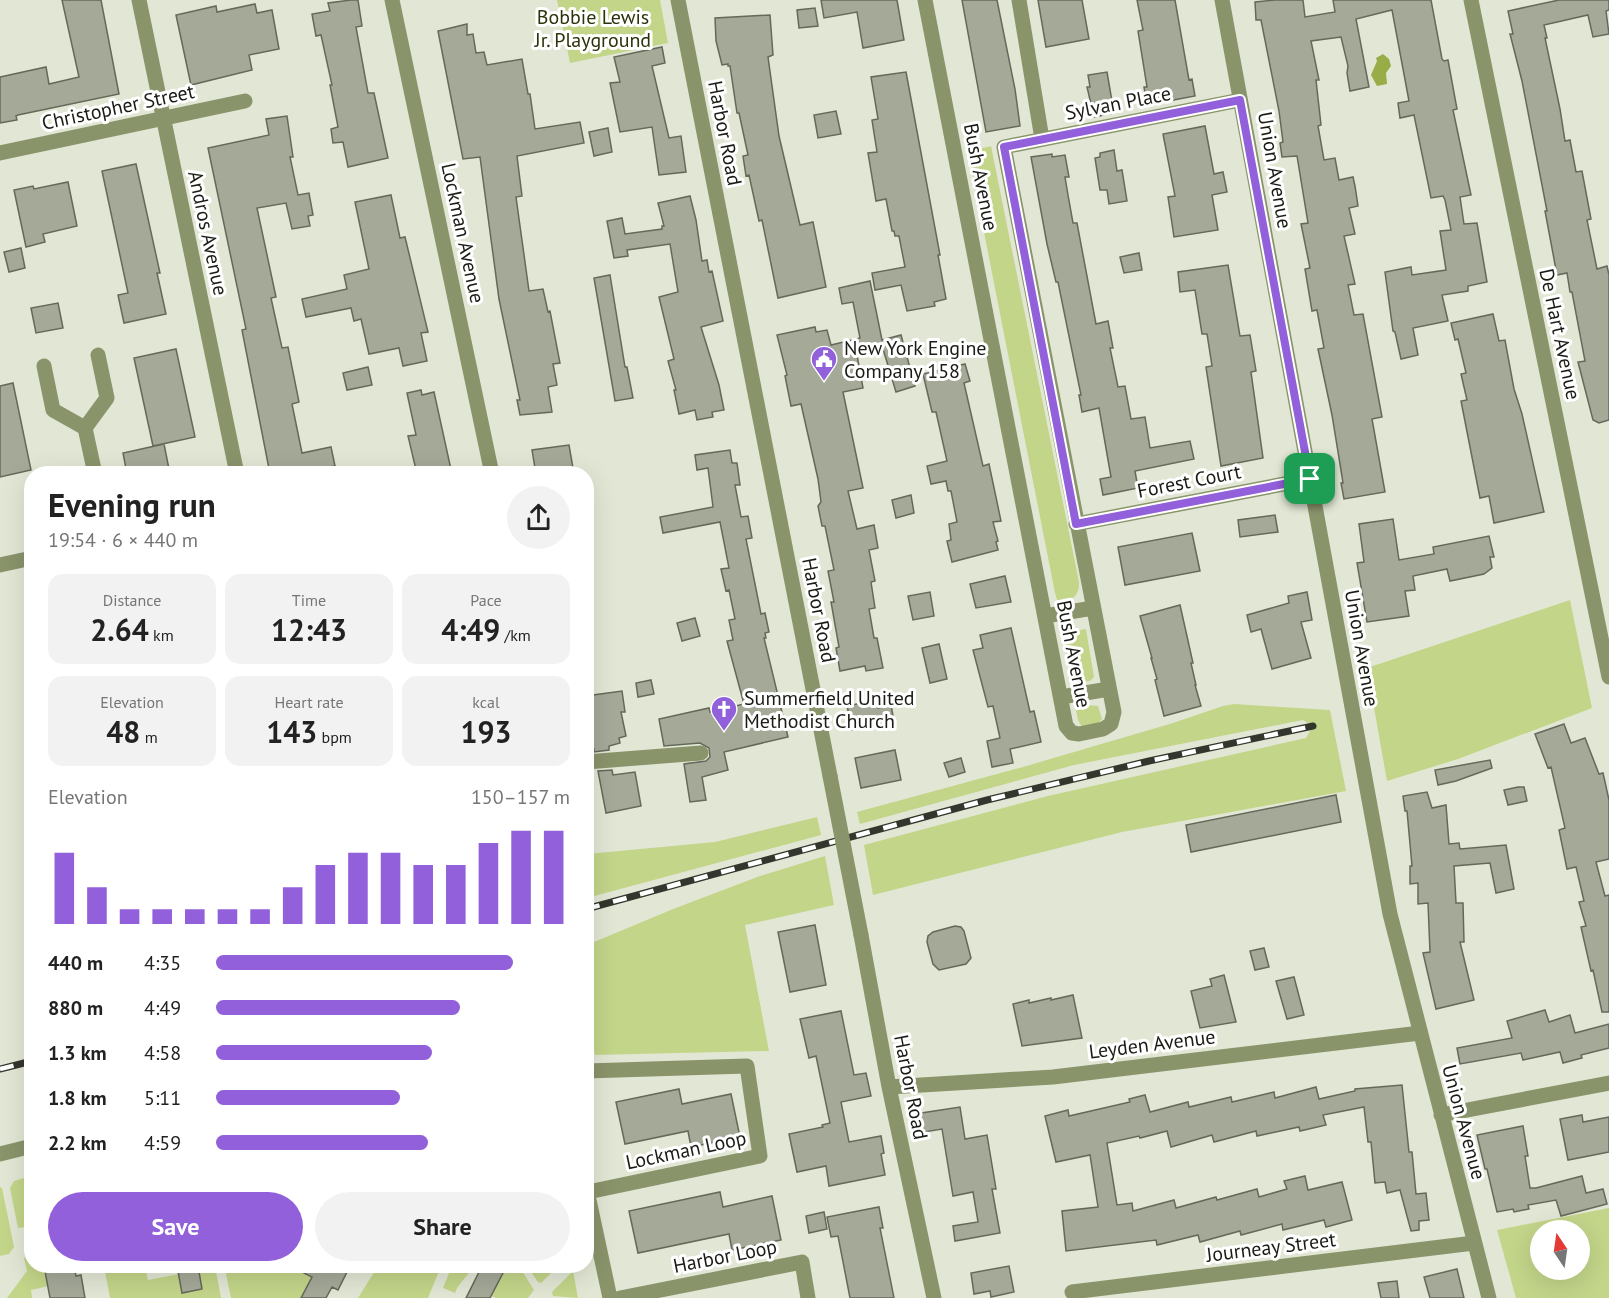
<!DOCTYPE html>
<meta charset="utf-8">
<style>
body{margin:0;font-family:"PT Sans",sans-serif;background:#f2f2f2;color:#222;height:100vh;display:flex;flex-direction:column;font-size:22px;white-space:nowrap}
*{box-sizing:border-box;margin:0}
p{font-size:20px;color:#767676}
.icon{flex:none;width:33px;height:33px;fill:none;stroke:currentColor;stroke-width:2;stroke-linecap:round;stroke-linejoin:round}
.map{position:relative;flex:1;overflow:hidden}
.drawer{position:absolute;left:24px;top:466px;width:570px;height:807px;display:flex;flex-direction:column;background:#fff;border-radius:24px;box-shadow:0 6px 24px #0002}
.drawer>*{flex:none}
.needle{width:39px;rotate:347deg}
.tools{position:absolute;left:1530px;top:1220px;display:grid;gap:12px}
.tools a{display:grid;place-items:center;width:60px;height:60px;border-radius:50%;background:#fff;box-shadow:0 6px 24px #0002;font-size:30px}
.pin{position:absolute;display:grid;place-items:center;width:51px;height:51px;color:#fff;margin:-26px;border-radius:12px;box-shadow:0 3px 9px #0006}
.round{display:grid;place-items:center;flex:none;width:63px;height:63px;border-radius:32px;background:#f2f2f2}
.overview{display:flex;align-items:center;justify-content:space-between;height:102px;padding:0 24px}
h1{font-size:33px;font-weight:700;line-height:45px}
.figures{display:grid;grid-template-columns:repeat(3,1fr);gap:9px;height:102px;padding:6px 24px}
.figures div{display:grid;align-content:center;border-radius:15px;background:#f2f2f2;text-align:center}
.figures b{font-size:30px;font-weight:700}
.figures small{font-size:16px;font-weight:400}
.figures p{font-size:16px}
.chart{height:168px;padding:12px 24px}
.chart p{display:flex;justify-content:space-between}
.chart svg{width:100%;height:108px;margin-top:6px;stroke:#9160da;stroke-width:6}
.action{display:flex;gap:12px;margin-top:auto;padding:12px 24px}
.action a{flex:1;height:69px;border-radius:36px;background:#9160da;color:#fff;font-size:24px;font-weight:700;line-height:69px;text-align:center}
.action a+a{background:#f2f2f2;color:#222}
ul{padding:0 24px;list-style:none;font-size:20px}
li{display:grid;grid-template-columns:96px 72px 1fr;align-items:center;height:45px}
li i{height:15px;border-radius:8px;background:#9160da}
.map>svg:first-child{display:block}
</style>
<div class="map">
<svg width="1609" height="1298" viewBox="0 0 1609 1298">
<rect width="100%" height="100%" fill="#e2e7d5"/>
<!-- green -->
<path fill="#c3d589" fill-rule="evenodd" d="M557,0H660L668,43L570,63Z
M991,146L1079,582C1080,595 1071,604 1057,600L1055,593L969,156L970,151Z
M1570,600L1592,708L1458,759L1387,781L1367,668Z
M1086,629L1094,677L1090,681L1077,683L1072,678L1063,635L1065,633Z
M1234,704L1330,710L1346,791L1122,832L873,895L864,845L1048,796L1306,738L1313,726L1303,720L1074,765L860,824L857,812L1023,767L1173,723L1223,706Z
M1088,705L1098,706L1102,719L1098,724L1082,727L1078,720L1076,710Z
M817,817L821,835L587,898V854L715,842Z
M825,856L834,905L745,925L769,1051L595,1055L587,1012L589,961L587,945L673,909L760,876Z
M31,1176V1226L18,1228L10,1188L14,1181Z
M0,1187L2,1188L14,1247L9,1254L0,1256Z
M1609,1208V1298H1516L1497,1230ZM1540,1230H1580V1269H1540Z
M31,1256L32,1266H49L53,1285L31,1290L32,1298H7L27,1271L24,1258Z
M104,1266H145L148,1280L179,1274L182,1293L202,1288L198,1266H215L221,1298H110Z
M230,1266H310L312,1277L301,1298H231L226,1274Z
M378,1266H441L428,1298H358Z
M452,1266H473C468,1277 459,1282 455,1293L443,1288Z
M494,1266H519L534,1290L528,1298H496L491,1296L504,1271Z
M527,1266H558L541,1283L538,1282Z
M573,1271L578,1298L553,1296L552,1292Z"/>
<!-- water -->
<path fill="#98ad48" d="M1383,54L1389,59L1391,66L1386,73L1387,84L1377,86L1371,75L1377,61L1376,58Z"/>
<!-- building -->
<path fill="#a4a998" stroke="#65695a" stroke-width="1.5" d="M62,0H101L119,94L18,115L16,116L17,120L0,123V77L46,67L49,84L79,77Z
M351,0H358L362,26L356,27L368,93H374L388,158L348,167L343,142L333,143L331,129L338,127L330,85H332L321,35L316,36L312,14L330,11L328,3Z
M821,0H897L904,40L863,48L857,12L824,18Z
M962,0H997L1015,89L1020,126L986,132Z
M1038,0H1082L1089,39L1046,47Z
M1137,0H1175L1189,80L1192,79L1195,96L1147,105L1144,87H1147L1138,31L1143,30Z
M1275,0H1303L1305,17L1335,12L1333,0H1431L1442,59L1444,61L1448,60L1457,109L1453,110L1471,195L1460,197L1464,224L1477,223L1487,282L1468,286V291L1442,295L1448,321L1413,328L1418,355L1401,359L1395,332L1393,331L1385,272L1411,267L1412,275L1446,270L1440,231L1451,230L1445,200L1443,196L1431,198L1414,115L1400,118L1398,103L1409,101L1392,10L1356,19L1369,87L1350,91L1347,73L1348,66L1341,37L1311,41L1319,80H1316L1321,125L1318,126L1324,160L1335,158L1339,180L1353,177L1355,186L1358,206L1349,208L1355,234L1344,236L1355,284L1348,285L1354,315L1363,314L1382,417L1372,419L1385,492L1344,499L1341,483H1343L1332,415L1318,349L1324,348L1317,310L1312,311L1305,269L1310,268L1301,224L1308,223L1297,156L1282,157L1280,143L1283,142L1279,111L1261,20H1256L1255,2Z
M1559,0H1609V10L1606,11L1609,34L1593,37L1588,15L1544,25L1547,38H1545L1560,109L1565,141L1570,140L1576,172L1582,171L1591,219L1587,220L1597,269L1607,266L1609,275V420L1599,423L1593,420L1578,362L1585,361L1572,292H1570L1567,273L1557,275L1545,211H1547L1522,81L1510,34H1513L1508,11Z
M255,4L257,13L272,10L279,49L249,55L252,70L191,85L176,15L216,6L217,12Z
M815,8L818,26L799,28L797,10Z
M770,15L773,55L768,57L779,136L800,225L813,222L826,287L778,298L762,220L759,221L749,175L746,176L743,156L748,155L739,113H737L730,66H728V64L722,65L716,41L715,18Z
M467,24V35L473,34L476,53L484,52L487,65L522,59L528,94H530L535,129L580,122L584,143L517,156L522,196L516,197L529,291L543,289L548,312L550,311L560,363L553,364L557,385L548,387L552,412L520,415L517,400H520L499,299L480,157L463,159L438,31Z
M662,47L665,63L652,66L669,138L681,136L686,172L659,175L652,127L620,132L610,83L620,82L614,57Z
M906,72L940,255H938L946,299L934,302L935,306L907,311L901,285L875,290L872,273L905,267L899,236H895L894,231H892L886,199L876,201L868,153L877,152L872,120L878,119L871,77Z
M1107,72L1114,113L1094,117L1087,87H1090L1088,75Z
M836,111L841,134L818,138L814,115Z
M287,116L293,157H290L298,195L309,193L313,215L308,216L310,226L292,229L286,203L257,208L276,297L271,298L282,348L288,347L299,402L292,404L302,453L331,447L335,466L307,471V474H270L242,330L246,329L208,148L269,135L266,119Z
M1205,126L1214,174L1223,172L1227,192L1212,195L1218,230L1174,237L1168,197L1175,196L1163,134Z
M608,128L612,152L594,156L589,132Z
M1114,150L1117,171L1122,170L1127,201L1109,204L1107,190H1100L1095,158L1100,157V153Z
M1052,154V157L1065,155L1069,177H1065L1068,195L1073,223H1077L1096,324L1108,321L1113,348H1110L1118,387L1125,386L1131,419L1145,417L1150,448L1190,441L1194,459L1135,471L1138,488L1103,495L1100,479L1111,477L1099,408L1082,412L1079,395H1081L1058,282H1056L1047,244L1031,157Z
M136,164L160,273H157L166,314L124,323L118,295L128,293L102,171Z
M68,182L77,226L43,234L45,242L26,247L14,190L33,186L34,189Z
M391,195L400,238L405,237L428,332L421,333L427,361L403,366L399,348L369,354L361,319L354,321L351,308L306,317L302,299L347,289L344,275L369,269L355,202Z
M690,196L696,220L702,261L707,260L709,272L712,271L723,321L701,327L719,385L724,410L712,412L713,417L697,420L695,410L679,414L674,390H676L668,361L674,359L659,297L678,292L670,244L627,250L628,256L614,258L607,221L622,218L625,234L662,229V226H664L658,203Z
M21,248L25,268L9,272L4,252Z
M1139,253L1142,270L1124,273L1120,257Z
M1228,265L1240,336L1250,335L1256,371L1251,372L1263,458L1221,466L1206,367L1212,366L1207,334H1202L1195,290L1180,292L1178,272Z
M610,275L625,367H627L633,398L615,401L594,278Z
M870,281L882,340L901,335L915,386L896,392L883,349L857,355L863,388L843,392L863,488L848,491L857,529L874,525L878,548L869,550L875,581L871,582L875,608L869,609L874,638H877L883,668L866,671L865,666L840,671L836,648L839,647L831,602H834L828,571L834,570L825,526H822L818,506L821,502L818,479L801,404L791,406L785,376L787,375L777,335L815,327L816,332L827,330L831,345L860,338L853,302L842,304L839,288Z
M58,303L63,328L36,333L31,308Z
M1493,314L1499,341L1505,340L1514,389L1522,414L1544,512L1494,523L1489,496L1480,498L1461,401L1467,400L1461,374L1466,373L1458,339L1455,340L1451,323Z
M176,349L195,437L153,446L134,358Z
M965,364L970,381L964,383L983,466L989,464L1001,521L993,522L998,541L996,542L998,550L952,562L947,541L951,540L949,524L957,522L951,491H948L946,481L931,484L927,466L947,461L936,412H932L923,374Z
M368,367L372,385L347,390L343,373Z
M13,383L31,470L0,477V386Z
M421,390L422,395L434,392L452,474H417L408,436L416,435L407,393Z
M164,444L170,474H127L123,453Z
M569,445L574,474H536L532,450Z
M730,450L732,463H737L740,485H735L741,517L748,516L752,538L746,539L761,614L765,613L769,632L765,633L766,638H764L788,737L724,752L728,770L702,777L706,800L690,802L684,764L706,761L710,757L709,748L700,743L664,746L659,719L709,708L710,712L744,704L727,641L733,640L729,620L735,619L729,590L726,591L721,569L729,568L720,522L663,533L660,517L713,507L708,468L697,470L695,455Z
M911,495L914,513L896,518L892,500Z
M1275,515L1278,532L1240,537L1238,520Z
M1393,519L1399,560L1434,554L1433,547L1489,536L1494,557H1490L1492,568L1484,574L1450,581L1447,569L1413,576L1415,590L1405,591L1409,616L1367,622L1357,563L1364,562L1359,524Z
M1192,533L1200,571L1125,585L1118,547Z
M1005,576L1011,602L976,608L970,584Z
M930,592L934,616L913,620L908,596Z
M1307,592L1312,620L1301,622L1311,658L1272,669L1261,629L1251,632L1247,615L1289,603L1288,596Z
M1180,605L1193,663H1191L1196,685H1195L1201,706L1164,716L1155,680L1157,679L1151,658H1152L1140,616Z
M695,618L700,636L682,641L677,623Z
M1011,628L1030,712L1034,711L1041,742L1010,749L1013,763L992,767L987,741L1000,738L993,706L988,707L973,650L983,648L980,635Z
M939,644L947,679L930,683L922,648Z
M651,680L654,694L638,697L636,683Z
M622,691L625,712H621L626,736L619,738L620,743L609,746V750L594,752V749L586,750V696Z
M877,700L878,708L891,705L894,721L852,730L847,706Z
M1564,724L1571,743L1585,738L1599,774L1603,773L1609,800V859L1596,862L1605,896L1609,895V1012H1602L1593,970L1591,971L1581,927L1586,926L1579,902L1584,901L1576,867L1567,869L1559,830L1565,828L1551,767L1548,768L1535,734Z
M895,750L901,780L861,788L855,758Z
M961,758L965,772L949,777L944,763Z
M1490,760L1492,768L1456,781L1438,785L1435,770Z
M612,770L613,775L635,772L641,806L606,813L598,771Z
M1518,787H1524L1527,801L1508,805L1504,790Z
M1427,792L1432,808L1446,805L1449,844L1459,843L1460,849L1506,845L1514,889L1496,893L1490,863L1454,866L1456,903H1463L1464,942H1460L1474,1000L1436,1009L1423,953L1430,952L1428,903L1418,904V883L1410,884V866H1412L1407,811H1405L1403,796Z
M1336,795L1341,822L1191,852L1186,825Z
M815,925L826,985L790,992L778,932Z
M955,926L961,927L964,931L971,958L966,964L939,970L933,964L927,942L928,936L933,932Z
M1264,948L1269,967L1255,970L1250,951Z
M1224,975L1236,1022L1200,1028L1191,991L1212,986L1210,979Z
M1294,977L1304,1015L1287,1019L1276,981Z
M1073,995L1082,1038L1022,1046L1013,1004L1029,1000V1003L1051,998V1000Z
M1545,1010L1549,1022L1570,1015L1575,1033L1609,1024V1048L1581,1055L1582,1058L1563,1063L1560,1052L1523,1060L1521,1053L1460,1064L1457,1048L1512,1038L1507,1021Z
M841,1011L854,1075L866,1073L871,1096L841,1102L849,1142L881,1136L884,1153L881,1154L885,1175L829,1186L826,1166L797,1172L789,1134L823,1127L822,1125L830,1123L816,1056L809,1058L800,1019Z
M1402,1085L1409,1152H1412L1416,1194L1426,1193L1429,1220L1419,1221V1230L1411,1231L1400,1190L1387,1193L1385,1182L1375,1183L1371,1142H1368L1364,1107L1323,1115L1326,1125L1300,1131L1299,1127L1257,1136L1256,1131L1214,1142L1212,1135L1171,1147L1167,1131L1140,1138L1139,1136L1107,1143L1117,1205L1132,1203L1133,1211L1174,1200L1176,1208L1216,1197L1217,1200L1257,1189L1259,1197L1287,1189L1284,1181L1305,1176L1308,1190L1342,1182L1352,1220L1326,1227L1324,1220L1283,1230L1282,1224L1241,1235L1240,1231L1200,1242L1198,1235L1157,1245L1156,1240L1066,1251L1062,1211L1098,1207L1090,1155L1056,1162L1045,1116L1068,1110L1069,1116L1130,1102L1129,1099L1145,1095L1150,1112L1188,1102L1189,1107L1231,1097L1232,1102L1274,1092L1275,1098L1316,1087L1319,1099L1355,1091V1089Z
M679,1089L682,1104L731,1094L740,1137L691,1147L688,1131L625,1144L616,1102Z
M960,1107L965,1139L987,1135L996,1189H992L1000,1233L955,1241L953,1226L978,1222L973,1192L953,1196L942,1129L918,1133L915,1114Z
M1582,1115L1583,1122L1609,1117V1152L1568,1160L1560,1119Z
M1523,1126L1528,1156H1525L1530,1188H1536L1582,1176L1586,1193L1603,1189L1607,1204L1561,1216L1556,1200L1528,1205L1529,1209L1514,1212L1513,1209L1497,1212L1487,1169H1485L1477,1135Z
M720,1192L723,1207L772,1196L781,1240L732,1250L729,1234L638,1253L629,1211Z
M879,1207L883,1228H880L894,1298H850L838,1236L831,1237L827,1217Z
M824,1212L827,1229L809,1233L806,1216Z
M44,1266H74L76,1276L81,1275L85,1298H50Z
M177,1266H198L202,1289L182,1293Z
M290,1266H350L338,1290L332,1287L326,1298H301L312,1277Z
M482,1266H494L504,1271L490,1298H466Z
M1009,1266L1014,1292L991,1297L990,1291L974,1294L971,1273Z
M1457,1269L1464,1298H1430L1424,1277Z
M1397,1281L1399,1298H1381L1378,1283Z"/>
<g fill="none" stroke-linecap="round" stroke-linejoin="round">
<!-- minor -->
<path stroke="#8a946b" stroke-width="15" d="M139,0L237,474
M392,0L492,474
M678,0L830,776
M925,0L1066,726L1072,733L1079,734L1103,729L1111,724L1114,712L1004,147L1240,100
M1019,0L1042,139
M1222,0L1390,914L1489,1298
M1471,0L1609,677
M0,153L245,101
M44,366L53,410L85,428L95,474
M85,428L107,398L98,355
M1076,524L1310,479
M0,565L32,558
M1045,616L1093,608
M1061,697L1109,689
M586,762L701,753
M861,935L889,1087L934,1298
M586,1071L747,1066L760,1156L588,1192
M889,1087L1053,1077L1420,1033
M1441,1115L1609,1083
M0,1154L32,1146
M586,1186L610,1298
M1072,1292L1474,1243
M620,1298L802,1262L808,1298"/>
<!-- rail casing -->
<g stroke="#33362d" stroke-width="7">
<path id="rail" d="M586,909L987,800L1149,761L1313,726
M0,1069L32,1061"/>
</g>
<!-- rail -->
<use href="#rail" stroke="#fff" stroke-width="4.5" stroke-dasharray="14" stroke-linecap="butt"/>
<!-- minor-bridge -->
<path stroke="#8a946b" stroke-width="15" d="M830,776L861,935"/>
</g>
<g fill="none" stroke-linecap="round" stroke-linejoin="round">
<!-- route casing -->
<g stroke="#fff" stroke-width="12">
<path id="route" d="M1240,100L1310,479L1076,524L1004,147Z"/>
</g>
<!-- route -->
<use href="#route" stroke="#9160da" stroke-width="8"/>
</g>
<!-- icons -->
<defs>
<g id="civic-pin" transform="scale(1.35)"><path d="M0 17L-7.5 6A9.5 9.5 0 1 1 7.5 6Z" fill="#9160da" stroke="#fff"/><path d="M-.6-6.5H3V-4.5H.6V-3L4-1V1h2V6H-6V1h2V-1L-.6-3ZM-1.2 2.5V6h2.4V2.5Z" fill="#fff"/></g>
<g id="church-pin" transform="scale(1.35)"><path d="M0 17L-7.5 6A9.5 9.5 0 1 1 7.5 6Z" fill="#9160da" stroke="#fff"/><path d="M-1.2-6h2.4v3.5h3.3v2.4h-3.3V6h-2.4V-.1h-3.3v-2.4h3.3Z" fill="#fff"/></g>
</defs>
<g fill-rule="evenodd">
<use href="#civic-pin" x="824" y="359"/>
<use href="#church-pin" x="724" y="709"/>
</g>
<g text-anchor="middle" stroke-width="6" stroke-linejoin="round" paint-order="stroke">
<!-- park labels -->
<g font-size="20" fill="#2b3308" stroke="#fff">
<text x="593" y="24">Bobbie Lewis<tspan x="593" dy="23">Jr. Playground</tspan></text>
</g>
<!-- street labels -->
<g font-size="20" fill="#191b14" stroke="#fff">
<text transform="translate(1118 103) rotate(-11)" y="7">Sylvan Place</text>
<text transform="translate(118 107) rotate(-12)" y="7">Christopher Street</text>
<text transform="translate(725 133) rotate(79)" y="7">Harbor Road</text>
<text transform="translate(1275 170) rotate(80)" y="7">Union Avenue</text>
<text transform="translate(981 177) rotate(79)" y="7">Bush Avenue</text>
<text transform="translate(208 233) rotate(78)" y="7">Andros Avenue</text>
<text transform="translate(463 233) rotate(78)" y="7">Lockman Avenue</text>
<text transform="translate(1560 334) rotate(78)" y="7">De Hart Avenue</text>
<text transform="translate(1189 481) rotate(-11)" y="7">Forest Court</text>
<text transform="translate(819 610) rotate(79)" y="7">Harbor Road</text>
<text transform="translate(1362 648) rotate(80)" y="7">Union Avenue</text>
<text transform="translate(1074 654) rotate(79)" y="7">Bush Avenue</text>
<text transform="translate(1152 1044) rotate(-7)" y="7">Leyden Avenue</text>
<text transform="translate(911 1087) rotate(79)" y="7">Harbor Road</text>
<text transform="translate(1464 1122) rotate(75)" y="7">Union Avenue</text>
<text transform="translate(686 1150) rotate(-12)" y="7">Lockman Loop</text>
<text transform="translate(1271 1247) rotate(-7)" y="7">Journeay Street</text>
<text transform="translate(725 1256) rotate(-11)" y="7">Harbor Loop</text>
</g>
<!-- poi labels -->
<g font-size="20" fill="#191b14" stroke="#fff" text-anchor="start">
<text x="844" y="355">New York Engine<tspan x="844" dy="23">Company 158</tspan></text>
<text x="744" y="705">Summerfield United<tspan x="744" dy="23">Methodist Church</tspan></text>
</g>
</g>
</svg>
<div class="tools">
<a><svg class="needle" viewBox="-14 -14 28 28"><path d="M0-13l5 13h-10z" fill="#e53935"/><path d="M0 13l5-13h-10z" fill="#767676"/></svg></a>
</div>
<div class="pin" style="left:1310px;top:479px;background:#1e9e55"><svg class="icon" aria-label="arrive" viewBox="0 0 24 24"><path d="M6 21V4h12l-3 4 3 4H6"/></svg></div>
<section class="drawer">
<div class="overview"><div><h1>Evening run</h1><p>19:54 · 6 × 440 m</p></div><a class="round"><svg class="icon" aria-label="share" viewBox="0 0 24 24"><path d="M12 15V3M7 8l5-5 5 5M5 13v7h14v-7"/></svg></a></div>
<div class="figures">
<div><p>Distance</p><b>2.64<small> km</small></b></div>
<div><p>Time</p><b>12:43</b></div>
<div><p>Pace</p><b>4:49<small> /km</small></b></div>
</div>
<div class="figures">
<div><p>Elevation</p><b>48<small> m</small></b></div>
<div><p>Heart rate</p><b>143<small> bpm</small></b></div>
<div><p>kcal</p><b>193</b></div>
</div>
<div class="chart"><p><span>Elevation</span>150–157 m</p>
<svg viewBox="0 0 160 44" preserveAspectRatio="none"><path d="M5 44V15M15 44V29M25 44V38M35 44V38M45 44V38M55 44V38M65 44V38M75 44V29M85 44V20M95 44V15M105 44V15M115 44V20M125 44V20M135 44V11M145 44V6M155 44V6"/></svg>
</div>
<ul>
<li><b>440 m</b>4:35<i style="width:84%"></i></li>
<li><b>880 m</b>4:49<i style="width:69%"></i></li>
<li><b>1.3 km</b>4:58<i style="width:61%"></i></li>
<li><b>1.8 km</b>5:11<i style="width:52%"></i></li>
<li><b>2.2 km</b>4:59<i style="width:60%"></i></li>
</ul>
<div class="action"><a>Save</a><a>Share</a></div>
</section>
</div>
